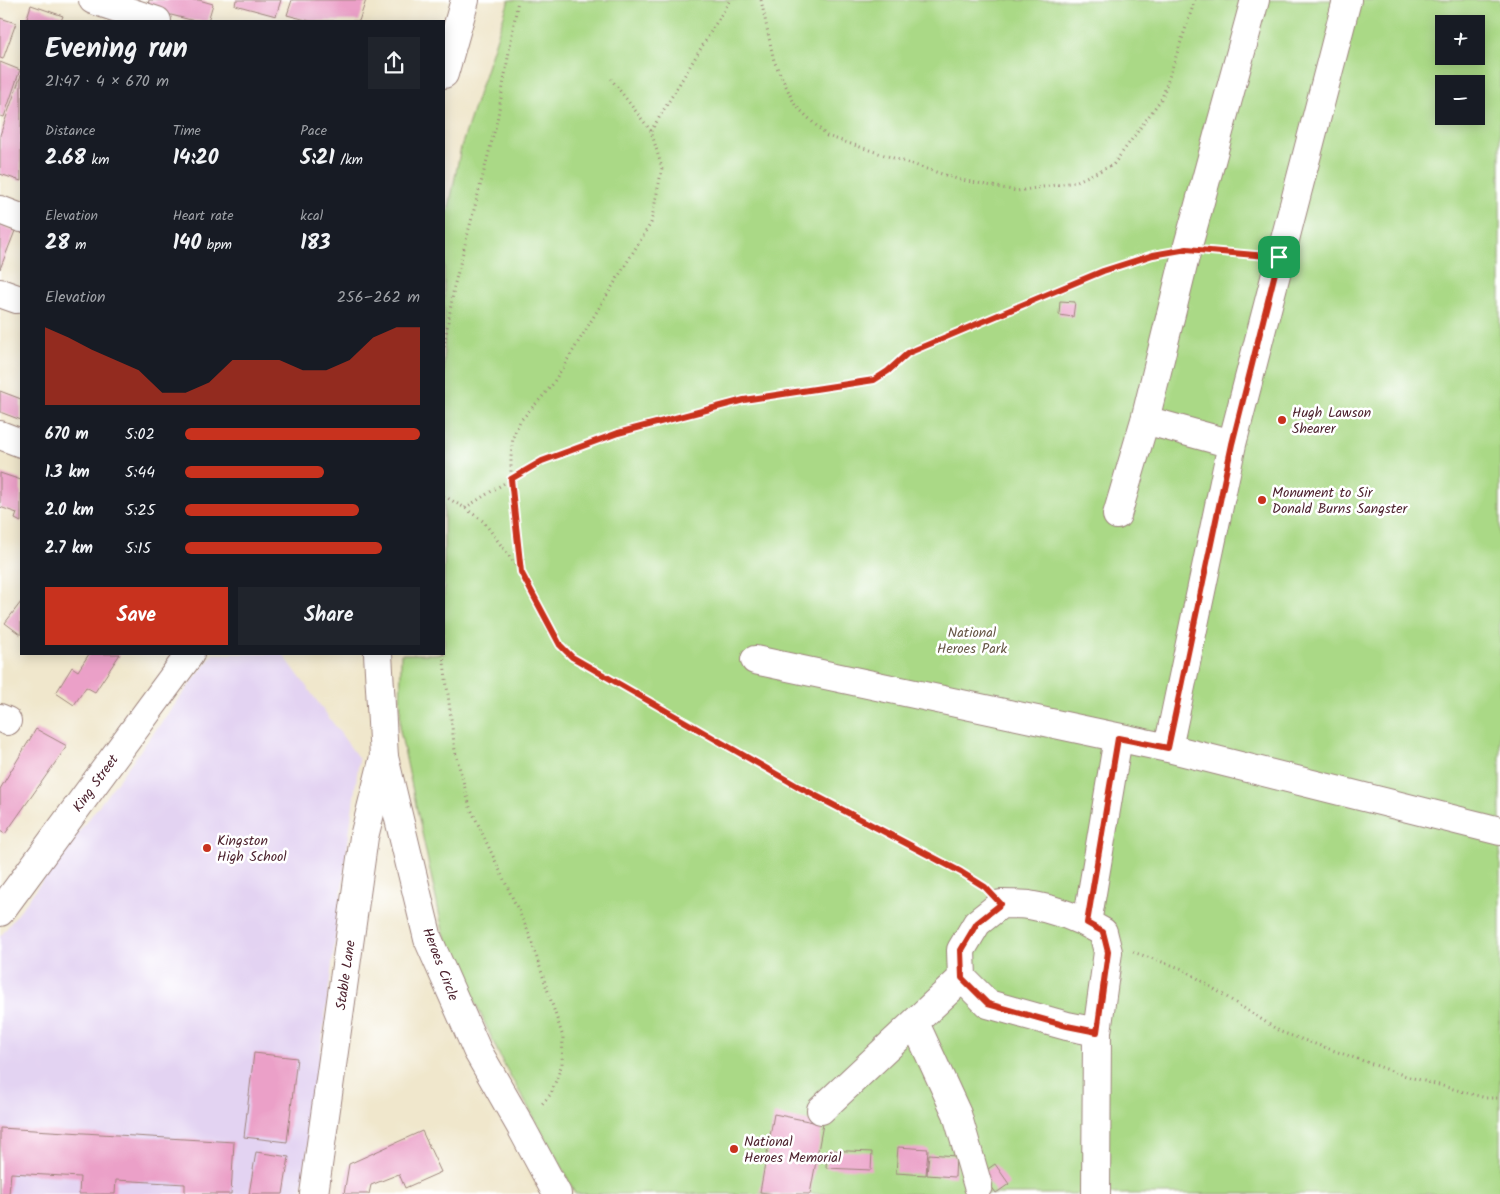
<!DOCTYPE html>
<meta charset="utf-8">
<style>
body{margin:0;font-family:Kalam,sans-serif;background:#20242c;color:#f1f3f6;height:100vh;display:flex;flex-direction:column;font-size:19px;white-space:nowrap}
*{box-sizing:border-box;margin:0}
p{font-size:16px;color:#9ea1a6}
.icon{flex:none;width:28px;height:28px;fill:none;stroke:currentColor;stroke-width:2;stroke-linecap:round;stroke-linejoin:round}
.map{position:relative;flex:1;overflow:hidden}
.side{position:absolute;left:20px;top:20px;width:425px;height:635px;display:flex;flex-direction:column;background:#171b24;border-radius:0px;box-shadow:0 2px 12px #0003}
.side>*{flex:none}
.buttons{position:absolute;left:1435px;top:15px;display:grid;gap:10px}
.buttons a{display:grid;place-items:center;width:50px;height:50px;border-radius:0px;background:#171b24;box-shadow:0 2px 12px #0003;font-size:25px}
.pin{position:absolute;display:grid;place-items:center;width:42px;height:42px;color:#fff;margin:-21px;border-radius:10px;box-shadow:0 2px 8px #0006}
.round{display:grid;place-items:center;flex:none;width:52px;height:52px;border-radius:0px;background:#20242c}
.head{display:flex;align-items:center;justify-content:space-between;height:85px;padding:0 25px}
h1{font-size:28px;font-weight:700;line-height:38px}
.metrics{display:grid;grid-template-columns:repeat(3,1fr);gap:8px;height:85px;padding:5px 25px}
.metrics div{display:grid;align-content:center}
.metrics b{font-size:21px;font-weight:700}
.metrics small{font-size:14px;font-weight:400}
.metrics p{font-size:14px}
.chart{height:140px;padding:10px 25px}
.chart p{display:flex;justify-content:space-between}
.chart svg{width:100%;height:90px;margin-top:5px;fill:#c8321e;opacity:.7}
.primary-button{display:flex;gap:10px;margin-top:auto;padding:10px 25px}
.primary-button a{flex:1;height:58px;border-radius:0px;background:#c8321e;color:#fff;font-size:20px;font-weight:700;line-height:58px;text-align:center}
.primary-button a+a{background:#20242c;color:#f1f3f6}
ul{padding:0 25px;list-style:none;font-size:16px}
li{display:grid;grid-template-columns:80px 60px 1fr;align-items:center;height:38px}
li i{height:12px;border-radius:6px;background:#c8321e}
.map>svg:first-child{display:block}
</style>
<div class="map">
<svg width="1500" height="1194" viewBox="0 0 1500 1194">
<rect width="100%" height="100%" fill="#fff"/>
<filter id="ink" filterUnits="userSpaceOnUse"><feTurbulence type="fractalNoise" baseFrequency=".02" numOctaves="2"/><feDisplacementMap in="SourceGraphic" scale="10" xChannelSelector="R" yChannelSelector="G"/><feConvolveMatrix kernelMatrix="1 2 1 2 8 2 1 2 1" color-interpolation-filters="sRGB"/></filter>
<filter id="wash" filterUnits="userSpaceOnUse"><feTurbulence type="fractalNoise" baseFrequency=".0096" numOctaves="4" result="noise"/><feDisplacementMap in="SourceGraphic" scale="20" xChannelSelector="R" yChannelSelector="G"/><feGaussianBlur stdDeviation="1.12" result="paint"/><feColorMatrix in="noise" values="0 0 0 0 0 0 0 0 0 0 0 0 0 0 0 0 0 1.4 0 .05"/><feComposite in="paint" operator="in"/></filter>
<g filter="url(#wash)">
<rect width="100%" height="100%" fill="#f0e7cc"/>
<!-- built -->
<path fill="#e3d3f2" d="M213,654H283L359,759L302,1194H0V937Z"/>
<!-- green -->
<path fill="#aad986" stroke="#7a7c58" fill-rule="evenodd" d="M509,0H1500V1194H575L562,1167L502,1061L443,931L400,731L401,654H444V232L461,147ZM1444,24H1476V56H1444ZM1444,84H1476V116H1444Z"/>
<g id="blocks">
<!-- building -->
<path fill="#eba0c8" d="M149,0H199L213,4L208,21H195L147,9Z
M236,0H281L276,16L235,5Z
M292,0H366L359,21H310L287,15Z
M31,5L63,16L61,21H26Z
M0,18L16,23L3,59L0,58Z
M0,62L20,70L4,117L0,116Z
M21,75V181L0,174V135Z
M0,225L15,231L0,269Z
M1060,301L1075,302L1073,317L1059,315Z
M0,391L21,399V420L0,412Z
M0,473L21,480V522L15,519L17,513L0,507Z
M21,602V635L5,623Z
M89,654H120L95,692L86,687L74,705L56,693L72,667L78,671Z
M36,729L67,746L5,834L0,831V789Z
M254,1053L297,1058L287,1142L244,1137Z
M774,1114L823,1124L810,1194H773L760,1192Z
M0,1128L234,1142L231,1194H185V1184L116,1180L115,1194H79L80,1177L11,1173L9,1194H0Z
M422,1131L441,1172L405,1188L399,1174L371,1185L369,1194H344L349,1164Z
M898,1147L928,1149L926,1175L896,1173Z
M827,1150L872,1152L871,1170L826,1168Z
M256,1152L289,1157L283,1194H249Z
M929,1154L956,1156L955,1177L927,1175Z
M995,1164L1009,1184L996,1193L982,1173Z"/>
</g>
</g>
<g filter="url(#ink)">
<use href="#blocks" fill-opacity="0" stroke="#9d837c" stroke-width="1"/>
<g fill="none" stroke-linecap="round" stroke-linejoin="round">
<!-- minor casing -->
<g stroke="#9d837c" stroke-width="30">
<path id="minor" d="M93,0L157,21
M0,210L21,218
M0,293L17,299
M1145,420L1232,444
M0,435L21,443
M1117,515L1145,420L1187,249L1255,0
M755,660L1168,748L1500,831
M0,718L7,721
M1168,748L1232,444L1347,0
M0,912L190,654
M1087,923L1118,738
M915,1023L957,1114L978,1186
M821,1110L962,978
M314,1194L364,837L384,757
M1096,1194L1097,1032L1108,952L1103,932C1081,919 1054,909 1029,905C1020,904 1010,904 1001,904L977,923L961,950L962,978L988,1004L1067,1026L1097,1032"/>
</g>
<!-- major casing -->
<g stroke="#9d837c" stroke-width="30">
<path id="major" d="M444,74L465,0
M378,654L384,757L428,939L477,1050L521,1127L557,1194"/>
</g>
<!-- path -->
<path stroke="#9d837c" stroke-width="3" stroke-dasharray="1 4" stroke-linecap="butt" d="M761,0L774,61L795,105L827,136L957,179L1017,191L1075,182L1113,165L1162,98L1195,0
M651,131L730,0
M1213,251L1254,254
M444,347L454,287L497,121L518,0
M444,496L465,508L483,521L521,572L560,645L572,657L799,787L961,872L981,885
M465,508L511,479L542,461L618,433L743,400L874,380L888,371L908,353L1103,271L1159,254
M521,571L511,479V457L513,437L520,421L542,397L552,385L651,223L662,168L651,131L611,79
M443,654L455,751L470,807L528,931L563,1037L562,1064L551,1094L540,1106
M1133,952L1183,969L1281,1032L1406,1076L1486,1098H1500"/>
<!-- minor -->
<use href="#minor" stroke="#fff" stroke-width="28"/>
<!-- major -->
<use href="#major" stroke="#fff" stroke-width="28"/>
</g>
</g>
<g fill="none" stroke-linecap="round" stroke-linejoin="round" filter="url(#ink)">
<!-- route casing -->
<g stroke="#fff" stroke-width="10">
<path id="route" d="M1187,249L1279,257L1232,444L1168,748L1118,738L1087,923L1103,932L1108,952L1097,1032L1067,1026L988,1004L962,978L961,950L977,923L1001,904L985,887L961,872L799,787L572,657L560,645L521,572L511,479L542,461L618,433L744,400L874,380L888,371L908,353L1103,271L1153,255Z"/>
</g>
<!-- route -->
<use href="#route" stroke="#c8321e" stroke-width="6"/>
</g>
<!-- markers -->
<g fill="#c8321e" stroke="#fff" stroke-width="2">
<circle cx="1282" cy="420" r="5"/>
<circle cx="1262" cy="500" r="5"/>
<circle cx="207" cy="848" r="5"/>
<circle cx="734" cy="1149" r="5"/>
</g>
<g text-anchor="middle" stroke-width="5" stroke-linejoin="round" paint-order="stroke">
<!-- poi labels -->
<g font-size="14" fill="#4a1f2b" stroke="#fff" text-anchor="start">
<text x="1292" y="417">Hugh Lawson<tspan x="1292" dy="16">Shearer</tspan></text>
<text x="1272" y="497">Monument to Sir<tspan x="1272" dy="16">Donald Burns Sangster</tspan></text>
<text x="217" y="845">Kingston<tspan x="217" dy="16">High School</tspan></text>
<text x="744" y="1146">National<tspan x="744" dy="16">Heroes Memorial</tspan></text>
</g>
<!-- park labels -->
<g font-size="14" fill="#675746" stroke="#fff">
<text x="972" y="637">National<tspan x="972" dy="16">Heroes Park</tspan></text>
</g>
<!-- street labels -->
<g font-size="14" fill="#4a1f2b" stroke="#fff">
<text transform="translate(95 783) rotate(-54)" y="5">King Street</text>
<text transform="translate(441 964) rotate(69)" y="5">Heroes Circle</text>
<text transform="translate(345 975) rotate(-82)" y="5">Stable Lane</text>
</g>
</g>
</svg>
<div class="buttons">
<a>+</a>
<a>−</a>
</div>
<div class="pin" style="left:1279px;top:257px;background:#1e9e55"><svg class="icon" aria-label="arrive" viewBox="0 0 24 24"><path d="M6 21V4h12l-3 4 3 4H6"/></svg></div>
<section class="side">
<div class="head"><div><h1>Evening run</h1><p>21:47 · 4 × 670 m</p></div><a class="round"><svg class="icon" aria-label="share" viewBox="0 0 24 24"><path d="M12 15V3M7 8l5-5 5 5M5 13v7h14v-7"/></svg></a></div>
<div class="metrics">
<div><p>Distance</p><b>2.68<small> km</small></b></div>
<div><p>Time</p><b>14:20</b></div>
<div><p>Pace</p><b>5:21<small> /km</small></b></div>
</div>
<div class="metrics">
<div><p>Elevation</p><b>28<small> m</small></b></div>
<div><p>Heart rate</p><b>140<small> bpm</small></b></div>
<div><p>kcal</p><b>183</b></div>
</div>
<div class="chart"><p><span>Elevation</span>256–262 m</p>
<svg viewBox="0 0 160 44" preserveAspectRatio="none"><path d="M0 44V6L10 11L20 17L30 22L40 27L50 38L60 38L70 33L80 22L90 22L100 22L110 27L120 27L130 22L140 11L150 6L160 6V44z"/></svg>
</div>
<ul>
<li><b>670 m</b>5:02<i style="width:100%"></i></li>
<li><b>1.3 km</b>5:44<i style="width:59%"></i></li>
<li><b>2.0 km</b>5:25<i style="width:74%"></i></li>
<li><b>2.7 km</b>5:15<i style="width:84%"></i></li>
</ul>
<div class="primary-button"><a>Save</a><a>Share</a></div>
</section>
</div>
